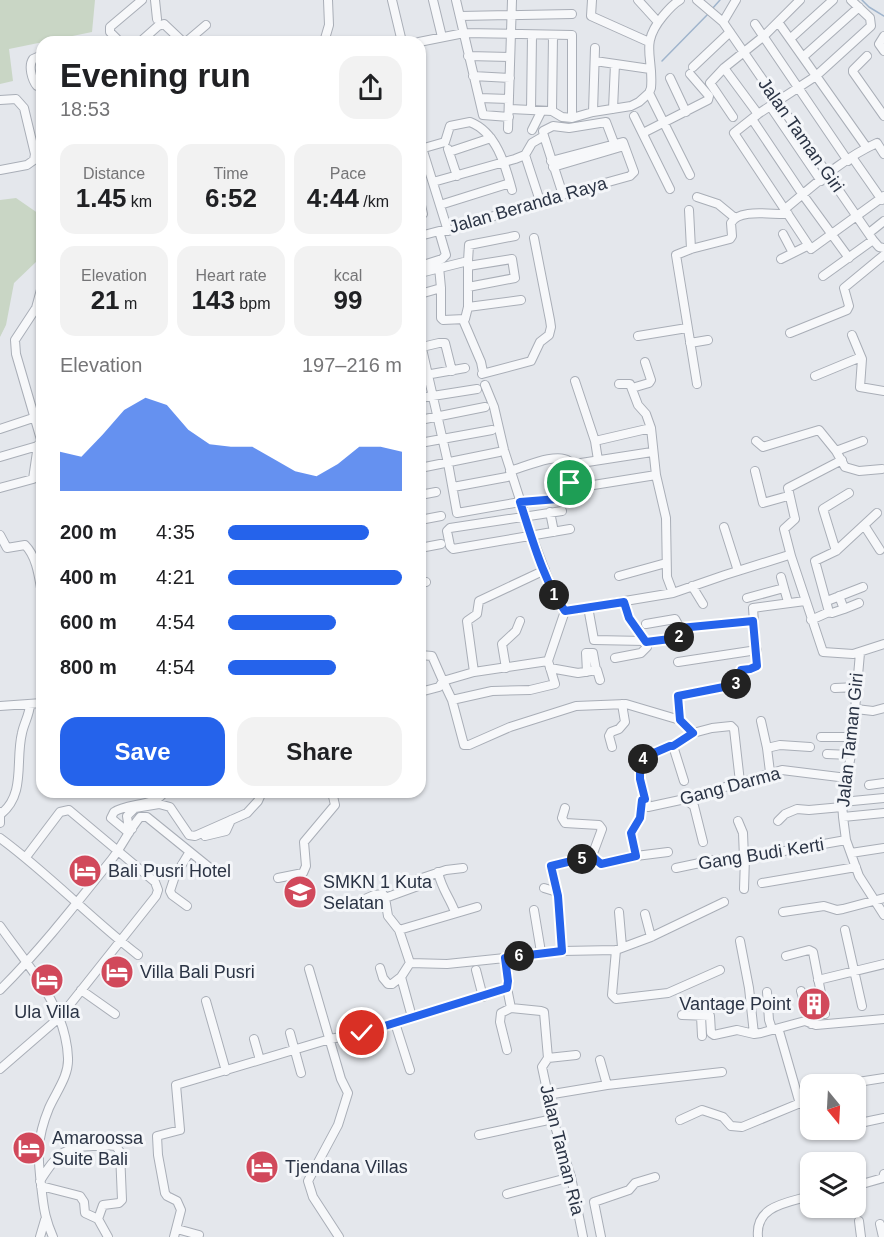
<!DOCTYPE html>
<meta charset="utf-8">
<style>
body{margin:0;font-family:Helvetica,sans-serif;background:#f2f2f2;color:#202124;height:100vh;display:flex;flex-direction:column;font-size:22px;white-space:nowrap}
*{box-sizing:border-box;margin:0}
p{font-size:20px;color:#757577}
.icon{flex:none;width:33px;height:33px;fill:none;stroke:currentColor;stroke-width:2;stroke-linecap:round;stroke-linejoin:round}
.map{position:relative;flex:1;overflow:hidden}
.drawer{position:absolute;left:36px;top:36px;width:390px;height:762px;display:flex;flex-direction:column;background:#fff;border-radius:18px;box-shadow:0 2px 4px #0004}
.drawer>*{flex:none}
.needle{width:39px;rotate:162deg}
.controls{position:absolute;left:800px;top:1074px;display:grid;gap:12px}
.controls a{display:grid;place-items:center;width:66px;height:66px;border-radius:12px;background:#fff;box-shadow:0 2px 4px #0004;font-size:30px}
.pin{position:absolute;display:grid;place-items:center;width:51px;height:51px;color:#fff;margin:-26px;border:3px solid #fff;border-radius:50%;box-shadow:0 2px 6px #0007}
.km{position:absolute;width:30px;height:30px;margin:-15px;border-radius:50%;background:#222;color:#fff;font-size:16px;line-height:30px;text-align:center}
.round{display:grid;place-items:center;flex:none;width:63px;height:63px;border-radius:18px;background:#f2f2f2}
.overview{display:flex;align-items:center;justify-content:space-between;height:102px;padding:0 24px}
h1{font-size:33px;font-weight:700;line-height:45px}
.metrics{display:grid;grid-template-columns:repeat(3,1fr);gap:9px;height:102px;padding:6px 24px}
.metrics div{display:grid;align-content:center;border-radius:15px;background:#f2f2f2;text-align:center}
.metrics b{font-size:26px;font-weight:700}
.metrics small{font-size:16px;font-weight:400}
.metrics p{font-size:16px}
.chart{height:168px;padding:12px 24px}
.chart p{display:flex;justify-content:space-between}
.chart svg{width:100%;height:108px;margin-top:6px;fill:#2563eb;opacity:.7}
.primary-button{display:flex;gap:12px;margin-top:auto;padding:12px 24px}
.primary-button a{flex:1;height:69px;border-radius:18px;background:#2563eb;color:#fff;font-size:24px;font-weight:700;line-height:69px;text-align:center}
.primary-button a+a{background:#f2f2f2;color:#202124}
ul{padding:0 24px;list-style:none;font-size:20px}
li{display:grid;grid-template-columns:96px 72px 1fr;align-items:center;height:45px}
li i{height:15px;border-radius:8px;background:#2563eb}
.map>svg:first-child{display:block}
</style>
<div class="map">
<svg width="884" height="1237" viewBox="0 0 884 1237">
<rect width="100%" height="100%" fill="#e4e7ec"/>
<!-- green -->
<path fill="#c9d6c5" d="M0,0H95L92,32L9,49L13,81L0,84Z
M16,198L42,216V239L37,261L14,283L6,325L0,337V200Z"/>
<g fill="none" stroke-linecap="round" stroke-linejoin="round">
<!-- stream -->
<path stroke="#9fb4cc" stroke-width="1.5" d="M862,0L869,7L884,16
M712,9L720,0
M662,61L709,13"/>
<!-- minor casing -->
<g stroke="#a9aeb7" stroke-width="10">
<path id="minor" d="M155,0L157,19
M392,0L402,42
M433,0L442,37
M456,0L483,115L509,117
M592,0L591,16L649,42
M638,0L658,22
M697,0L723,22L873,240L879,247L884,248
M851,0L870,18L871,26L816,76L758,114L734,133L811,249L884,196
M460,16L572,14
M723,22L736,0
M778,22L867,148
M755,24L848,161
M884,36L879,44L884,51
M791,38L833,0
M363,41V42
M120,42L110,32V27L142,0
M140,42L158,26L164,24L183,42
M186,42L206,25
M324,42L329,25L328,0
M419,42L464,33L572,35V118
M42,55L33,59C28,66 32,80 37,86H42
M468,56L510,57
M867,56L853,70V72L884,116
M803,57L859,7
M595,61L650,69
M693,67L730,32
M724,68L758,114
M473,76L510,78
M670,78L686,112
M649,93L690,175
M479,98L509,99
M0,100L16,99L24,108L35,154L34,160L27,165L0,170
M770,106L821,181
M510,109L552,111L562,117L572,118L593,112L631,106L639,102L649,93L651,88C654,56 639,45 663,16C668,10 673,4 680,0
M613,109L615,64
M531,110L532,36
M552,111L553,36
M593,112L595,48
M634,116L670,189
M733,117L710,83L724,68L764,36L800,0
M752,119L803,195L849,258
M508,129L512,0
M532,130L541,112
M643,133L708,100L709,96L690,74
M544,136L563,195
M448,149L457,176
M449,152L491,138
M525,155L540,201
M852,157L882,200
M553,167L624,146
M433,182L515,159L525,155L532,143L544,136L543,131L553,126L569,128L606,122L614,143
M697,197L718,204L735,218
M420,201L423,214L420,216
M440,205L510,183
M785,209C813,186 843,158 877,143L884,154
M689,210L691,249
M448,231L423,151L424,148L445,142L450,126L470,122C496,132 505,164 512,190
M869,233L884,221
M783,234L793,253
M420,236L439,231H448L540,201L630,176L634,172L623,142L551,161
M781,259L807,246
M420,266L442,259L446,255L439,231
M468,266L512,259L515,278L468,287
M439,267L441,288
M420,273L468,261L469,245L515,236
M823,276L873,240
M42,286L36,308L15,340L16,354L42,443
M420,294L441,288V318L443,320L465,319L468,307V261
M468,307L521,300
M463,320L481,362L483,372
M790,333L847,310L849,306L844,288L884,255
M852,335L862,359L860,387L884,391
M638,336L687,328
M420,340L448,463L457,513L520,502L558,499L561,490L568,488L569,461C556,452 525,467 510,471
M690,343L708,340
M422,347L439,343H445L452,371
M482,374L531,361L540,342L549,335L551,327L550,320L534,238
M420,376L465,368
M815,376L861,357
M575,381L595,441L598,460
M619,384H630L638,405L646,414L651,428L656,475L666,518L667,577L673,593
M697,384L676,255L691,249L730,239L732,236L731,223C739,208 772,215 788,214
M485,385L494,407L504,450L531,534L555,597L565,611L673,593L725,575L789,555L791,556L823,652L853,654L884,644
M632,388L649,383L651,380L645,362
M420,398L477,389
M420,420L485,407
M0,429L42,415
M595,441L651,428
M756,441L763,447L819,430L836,451L845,467L859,471L882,469
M420,443L492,430
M836,451L863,441
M0,457L41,445
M581,463L652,452
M420,468L499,452
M755,471L763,503L788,496
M453,487L507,477
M581,487L656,475
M0,488L33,479L38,445
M420,495L436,492
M562,511L450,528L447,531L450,546L453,549L570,529
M550,512L554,532
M420,520L441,516
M864,525L880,550
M724,527L738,571
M0,535L7,548L25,545C37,557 39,577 42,594
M420,548L441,544
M836,551L823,509L849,493
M791,556L784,529L795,519L788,488L842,460
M619,576L666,563
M781,577L784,588
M420,583L426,582
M692,586L703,604
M747,598L784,588L788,602
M827,601L863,587
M588,607L594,640L645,641
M844,609L859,603
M829,612L832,613L844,609L839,596
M811,620L829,612L815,561L836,551L877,513
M680,628L753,621
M646,642L678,638L680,636V628L675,619L646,624
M860,653L851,755L842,802L843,817L846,840L859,876L884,915
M420,655L432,656L443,681L474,672L548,661
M615,658L641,653L647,647L645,641L629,618L624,601
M678,662L757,650
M506,668L502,644L516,631L520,621
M550,668L578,673L597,670L600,680
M474,672L467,621L477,614L479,601L545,570
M587,672L586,653H593L596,670
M835,688L858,687
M420,692L439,687L443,681L452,700L492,691L530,690L555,684L548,661L565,611
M452,700L464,745H469L510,727L576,706L626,704L680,720L693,733L712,728L731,726L734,729L740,782
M0,706L42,703
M856,709L873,711L884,708
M680,720L678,696L734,685L737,684L741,670L750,669L757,666L753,608L805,601
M761,721L767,748L770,772
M821,737H852
M673,746H670L647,756L640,763V779L648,807L685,799L782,770L847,778
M612,747L609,736L611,732L619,729L625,722L622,704
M767,748L780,745L810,747
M827,754L851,755
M684,781L673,746L693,733
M869,785L884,783
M685,799L694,806L703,842
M842,802L884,798
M0,812V823
M1,814C26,794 15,761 22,733C24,723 29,716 30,705
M843,817L884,813
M738,821L743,833L744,858
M778,821L785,814L797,809L809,810L842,807
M132,829L128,823L127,816L135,808L159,804L170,807L189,835L195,836L247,813L258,801L262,792
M129,833L111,818L114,812C127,803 157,806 164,792
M205,836L226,831L231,820
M0,838C49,874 90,918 138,955
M851,853L884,848
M592,856L601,864L636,856L668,852
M636,856L631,833L640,818L642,800L645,799
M676,868L714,860L751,857L846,840
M438,872C442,890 449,896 455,912
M278,878L303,873L306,866L304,842L335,805L332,792
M416,880L446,870L463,868
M762,883L856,867
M544,888L557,892
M744,889L745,857
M385,898L388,916L399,930L410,963
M358,902L374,895L383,894L385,898L418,886
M187,906L172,895L170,891L175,876L189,853
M534,910L541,952
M619,912L622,947
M783,912L824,906L837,910L843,909L884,898
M645,914L651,937
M0,926C28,966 66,1006 68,1058C69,1076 56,1092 49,1108C35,1142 38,1159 42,1193C44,1211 46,1221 53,1237
M399,930L477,907
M845,930L862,1006
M740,941L749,988L754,1034
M616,950L612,995L616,999L668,993L720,970
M562,951L558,896L551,866L592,856L602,829L599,825L565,823L562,818L565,808
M786,956L809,950L813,952L825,1014
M505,958L562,951L616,950L651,937L724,902
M380,968L383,978L388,984H392L401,977
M309,969L341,1079L348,1093L338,1125L308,1181L313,1197L339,1237
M476,970L483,997
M818,980L884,964
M507,988L511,1008
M0,990C41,949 76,904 112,859C122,846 129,830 140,817H147L210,868
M81,990L115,1014
M801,991L811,1024
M767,992L769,1020L772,1029
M206,1001L226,1071
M682,1015L710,1016L711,1033L714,1035L737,1030L754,1034L761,1033L805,1021L816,1025L884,1019
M701,1016L702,1036
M395,1023L410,1070
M779,1031L800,1104
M290,1033L301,1073
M254,1039L260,1060
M507,1050L500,1022L501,1013L511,1008L541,1011L544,1012L548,1058
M576,1055L548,1058L542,1067L554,1123L571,1177L583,1237
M600,1060L607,1085
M0,1069L60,1017L156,896L158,890L155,882L69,810L60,812L26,857
M845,1084L884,1078
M547,1095L607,1085L722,1072
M680,1120L702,1110L723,1117L731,1126L742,1127L810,1099
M860,1123L884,1118
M479,1135L553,1119
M40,1181C57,1154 64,1145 97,1146C103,1146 110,1145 116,1146L120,1152L122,1200L119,1203L103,1205L98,1219
M41,1186L80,1196L84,1202L85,1213L98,1219L108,1237
M855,1186L883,1178L884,1174
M507,1194L571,1177
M859,1221L861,1237
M880,1224L883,1237
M177,1229L199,1235
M40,1237L45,1220
M174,1237L181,1210L177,1201L167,1196L165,1193L158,1155L157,1136L180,1130L176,1085L330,1039L362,1033L507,988L509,981L505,958L447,964L410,963L401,977L412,1017
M601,1237L594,1202L629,1190L635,1183L655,1177
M758,1237C755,1206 786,1203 810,1196"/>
</g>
<!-- minor -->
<use href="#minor" stroke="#f7f8fa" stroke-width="8"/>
</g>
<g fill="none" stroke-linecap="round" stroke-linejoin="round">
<!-- route casing -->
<g stroke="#fff" stroke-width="12">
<path id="route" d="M362,1033L507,988L508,981L505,958L562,951L558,896L551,866L592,856L601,864L636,856L631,833L640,818L642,800L645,799L640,779V763L647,756L670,746H673L693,733L680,720L678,696L734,685L737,684L741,670L750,669L757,666L753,621L680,628V636L678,638L646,642L629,618L624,602L565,611C543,580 532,538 520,502L558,499L560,490L568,488L570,483"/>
</g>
<!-- route -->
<use href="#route" stroke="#2563eb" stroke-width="8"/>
</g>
<!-- icons -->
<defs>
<g id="hotel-disc" transform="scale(1.725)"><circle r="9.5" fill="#d1495b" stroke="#f4f6f9"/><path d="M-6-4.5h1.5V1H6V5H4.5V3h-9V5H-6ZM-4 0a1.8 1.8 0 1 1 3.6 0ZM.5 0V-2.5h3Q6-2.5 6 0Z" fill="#fff"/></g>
<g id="school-disc" transform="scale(1.725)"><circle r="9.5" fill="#d1495b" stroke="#f4f6f9"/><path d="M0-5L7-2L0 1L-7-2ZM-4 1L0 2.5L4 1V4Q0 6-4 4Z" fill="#fff"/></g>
<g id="building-disc" transform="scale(1.725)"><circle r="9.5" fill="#d1495b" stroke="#f4f6f9"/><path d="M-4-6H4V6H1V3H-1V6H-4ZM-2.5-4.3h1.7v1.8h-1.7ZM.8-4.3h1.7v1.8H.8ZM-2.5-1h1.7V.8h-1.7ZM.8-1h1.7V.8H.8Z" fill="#fff"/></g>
</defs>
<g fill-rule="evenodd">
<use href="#hotel-disc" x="85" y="871"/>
<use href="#school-disc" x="300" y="892"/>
<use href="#hotel-disc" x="117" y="972"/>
<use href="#hotel-disc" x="47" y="980"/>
<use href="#building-disc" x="814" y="1004"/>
<use href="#hotel-disc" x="29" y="1148"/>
<use href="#hotel-disc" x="262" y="1167"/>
</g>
<g text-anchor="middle" stroke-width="6" stroke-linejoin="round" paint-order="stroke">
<!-- street labels -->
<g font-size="18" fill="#2b3445" stroke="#f4f6f9">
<text transform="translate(801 135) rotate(55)" y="6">Jalan Taman Giri</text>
<text transform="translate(528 205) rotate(-16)" y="6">Jalan Beranda Raya</text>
<text transform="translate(850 740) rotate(-84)" y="6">Jalan Taman Giri</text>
<text transform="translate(730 786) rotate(-15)" y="6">Gang Darma</text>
<text transform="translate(761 854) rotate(-9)" y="6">Gang Budi Kerti</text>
<text transform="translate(562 1150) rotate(76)" y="6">Jalan Taman Ria</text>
</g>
<!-- poi labels -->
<g font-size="18" fill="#2b3445" stroke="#f4f6f9" text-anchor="start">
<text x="108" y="877">Bali Pusri Hotel</text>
<text x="323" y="888">SMKN 1 Kuta<tspan x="323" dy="21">Selatan</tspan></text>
<text x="140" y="978">Villa Bali Pusri</text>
<text x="791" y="1010" text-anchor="end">Vantage Point</text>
<text x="47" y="1018" text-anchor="middle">Ula Villa</text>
<text x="52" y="1144">Amaroossa<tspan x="52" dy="21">Suite Bali</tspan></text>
<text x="285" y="1173">Tjendana Villas</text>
</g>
</g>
</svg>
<div class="controls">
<a><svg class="needle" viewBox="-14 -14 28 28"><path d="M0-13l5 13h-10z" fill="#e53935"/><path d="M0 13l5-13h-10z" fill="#757577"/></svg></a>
<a><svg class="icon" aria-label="layers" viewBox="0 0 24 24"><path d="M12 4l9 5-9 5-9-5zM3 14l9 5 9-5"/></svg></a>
</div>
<div class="pin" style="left:570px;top:483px;background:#1e9e55"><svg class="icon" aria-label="arrive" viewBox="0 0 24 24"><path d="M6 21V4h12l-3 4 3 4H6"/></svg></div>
<div class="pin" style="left:362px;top:1033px;background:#d93025"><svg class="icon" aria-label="check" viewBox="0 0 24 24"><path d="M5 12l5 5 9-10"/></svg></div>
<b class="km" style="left:554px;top:595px">1</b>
<b class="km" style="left:679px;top:637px">2</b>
<b class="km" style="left:736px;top:684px">3</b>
<b class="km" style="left:643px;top:759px">4</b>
<b class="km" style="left:582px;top:859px">5</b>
<b class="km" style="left:519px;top:956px">6</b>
<section class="drawer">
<div class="overview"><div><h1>Evening run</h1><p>18:53</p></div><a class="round"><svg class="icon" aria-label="share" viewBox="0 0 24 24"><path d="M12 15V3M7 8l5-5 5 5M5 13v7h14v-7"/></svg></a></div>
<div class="metrics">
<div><p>Distance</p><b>1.45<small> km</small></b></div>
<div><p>Time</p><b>6:52</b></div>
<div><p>Pace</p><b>4:44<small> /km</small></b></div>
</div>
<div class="metrics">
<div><p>Elevation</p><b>21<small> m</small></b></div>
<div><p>Heart rate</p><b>143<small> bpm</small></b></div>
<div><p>kcal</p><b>99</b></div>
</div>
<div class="chart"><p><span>Elevation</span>197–216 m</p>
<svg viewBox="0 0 160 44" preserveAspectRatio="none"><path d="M0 44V28L10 30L20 21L30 11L40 6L50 9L60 19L70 25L80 26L90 26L100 31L110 36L120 38L130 33L140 26L150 26L160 28V44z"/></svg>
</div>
<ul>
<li><b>200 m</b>4:35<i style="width:81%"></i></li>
<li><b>400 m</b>4:21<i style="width:100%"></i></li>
<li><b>600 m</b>4:54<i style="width:62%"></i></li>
<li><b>800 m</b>4:54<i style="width:62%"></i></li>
</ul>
<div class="primary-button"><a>Save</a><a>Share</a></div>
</section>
</div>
